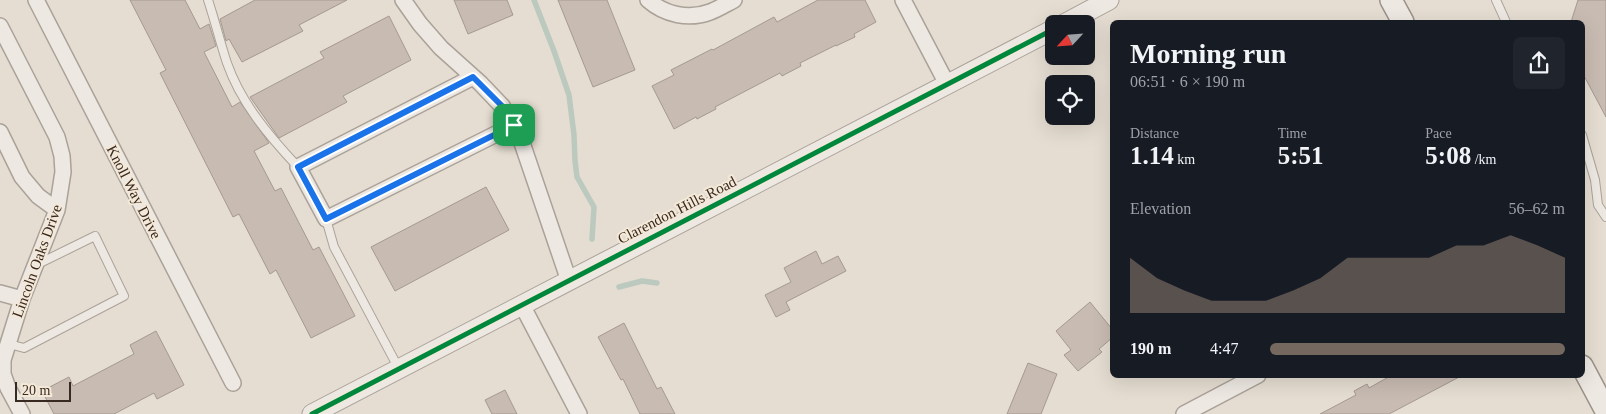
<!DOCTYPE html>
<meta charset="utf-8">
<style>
body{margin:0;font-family:"Times New Roman",serif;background:#20242c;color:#f1f3f6;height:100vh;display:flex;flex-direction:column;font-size:19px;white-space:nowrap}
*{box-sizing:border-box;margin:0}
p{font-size:16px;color:#9ea1a6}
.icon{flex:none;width:28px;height:28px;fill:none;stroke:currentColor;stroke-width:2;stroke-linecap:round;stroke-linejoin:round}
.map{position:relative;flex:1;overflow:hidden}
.sheet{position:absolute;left:1110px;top:20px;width:475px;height:358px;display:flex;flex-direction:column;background:#171b24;border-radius:8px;box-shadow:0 5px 20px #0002}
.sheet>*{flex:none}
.needle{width:32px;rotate:244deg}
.tools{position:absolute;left:1045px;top:15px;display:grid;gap:10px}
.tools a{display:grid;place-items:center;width:50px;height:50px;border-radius:8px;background:#171b24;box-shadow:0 5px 20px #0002;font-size:25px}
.scale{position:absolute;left:15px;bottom:12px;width:56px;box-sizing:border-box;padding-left:5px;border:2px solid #392a21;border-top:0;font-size:14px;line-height:18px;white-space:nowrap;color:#392a21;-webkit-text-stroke:4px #f4e9d8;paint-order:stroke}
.pin{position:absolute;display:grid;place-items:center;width:42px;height:42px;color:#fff;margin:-21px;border-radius:10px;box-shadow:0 2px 8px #0006}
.round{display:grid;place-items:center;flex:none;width:52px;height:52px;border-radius:8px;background:#20242c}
.headline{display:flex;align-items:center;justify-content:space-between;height:85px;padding:0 20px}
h1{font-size:28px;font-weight:800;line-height:38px}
.metrics{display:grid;grid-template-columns:repeat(3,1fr);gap:8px;height:85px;padding:5px 20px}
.metrics div{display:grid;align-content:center}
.metrics b{font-size:25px;font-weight:800}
.metrics small{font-size:14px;font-weight:400}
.metrics p{font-size:14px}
.chart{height:140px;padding:10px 20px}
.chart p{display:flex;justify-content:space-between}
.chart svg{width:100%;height:90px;margin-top:5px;fill:#75695f;opacity:.7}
ul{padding:0 20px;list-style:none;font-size:16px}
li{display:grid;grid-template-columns:80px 60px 1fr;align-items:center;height:38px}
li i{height:12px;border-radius:6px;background:#75695f}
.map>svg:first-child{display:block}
</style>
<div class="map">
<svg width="1606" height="414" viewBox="0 0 1606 414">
<rect width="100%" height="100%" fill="#e5ddd1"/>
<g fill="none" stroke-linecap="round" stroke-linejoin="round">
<!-- stream -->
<path stroke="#bbc9bf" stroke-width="5.5" d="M534,0L554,51L569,95L574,135L575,161L577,177L594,207L592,239
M619,287L642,281L657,283"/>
</g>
<!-- building -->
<path fill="#c8bbb2" stroke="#a59990" d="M130,0H185L200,29L209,24L216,46L204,52L232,107L240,102L269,143L254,151L275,191L281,188L313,250L319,247L355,316L311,338L276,270L270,274L239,214L233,217L160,73L166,70Z
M255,0H347L299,25L303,31L242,62L229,39L226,41L220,19Z
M454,0H507L513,15L468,34Z
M558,0H607L635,70L593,87Z
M818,0H865L876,22L854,34L855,37L836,46V45L800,63L801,66L782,76L780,73L715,107L716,109L697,119L696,117L674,129L652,86L674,75L671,70L712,49L713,50L774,17L777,22Z
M1578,0H1606V117L1582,72V22H1571Z
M389,16L411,60L343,96L347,102L279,138L250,97L324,58L320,52Z
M486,187L509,230L395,291L371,247Z
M816,251L822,264L838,256L846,271L786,302L790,310L776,317L765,295L791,282L784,268Z
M1090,302L1112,329V338L1099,349L1102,352L1078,371L1064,355L1071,350L1056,331Z
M624,323L657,389L661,387L675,414H640L623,379L621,380L598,337Z
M156,331L184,385L157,399L154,393L114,414H54L42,391L69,377L73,386L134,354L130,345Z
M1028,363L1057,374L1041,414H1007Z
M1392,375H1463L1389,414H1320L1356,395L1354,391L1367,384L1369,388Z
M505,390L517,414H492L485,400Z"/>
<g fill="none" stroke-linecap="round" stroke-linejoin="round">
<!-- service casing -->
<g stroke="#aaa299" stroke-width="10">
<path id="service" d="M208,0C215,21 220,42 227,63C241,103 269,136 298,167
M1496,0L1506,22
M1582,135L1595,180L1598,205L1606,217
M326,219L334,247L399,369
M9,344L24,348L124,296L95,236L36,265"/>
</g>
<!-- minor casing -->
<g stroke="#aaa299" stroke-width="18">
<path id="minor" d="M36,0L233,383
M403,0L420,24L441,48L480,83L502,106L519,134L569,281
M648,0C665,15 689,20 710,12C718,9 726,4 734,0
M903,0L947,84
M0,26L57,137L62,156L63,172L57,210L22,299L3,360V374L8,388L22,414
M473,77L298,167L326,219L514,125
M0,132L22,177L38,196L57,210
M0,293L22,299
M522,305L579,414
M1184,414L1258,375"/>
</g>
<!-- tertiary casing -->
<g stroke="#aaa299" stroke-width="21">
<path id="tertiary" d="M1064,24L1109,0
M312,414L1054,29"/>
</g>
<!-- secondary casing -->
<g stroke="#9a9289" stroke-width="24">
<path id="secondary" d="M1391,0L1403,22
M1582,366L1606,411"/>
</g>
<!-- service -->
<use href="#service" stroke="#ede8e2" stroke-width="8"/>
<!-- minor -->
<use href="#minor" stroke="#ede8e2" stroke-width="15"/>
<!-- tertiary -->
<use href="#tertiary" stroke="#ede8e2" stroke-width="19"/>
<!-- secondary -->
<use href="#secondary" stroke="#ede8e2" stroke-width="21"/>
<!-- cycleway casing -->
<g stroke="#f4e9d8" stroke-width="8">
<path id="cycleway" d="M473,77L298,167L326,219L514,125
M312,414L1054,29"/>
</g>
<!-- cycleway -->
<use href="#cycleway" stroke="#00873e" stroke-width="5"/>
</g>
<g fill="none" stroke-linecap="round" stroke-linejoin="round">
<!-- route casing -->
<g stroke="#fff" stroke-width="10">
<path id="route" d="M473,77L502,106L514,125L326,219L298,167Z"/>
</g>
<!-- route -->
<use href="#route" stroke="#1a73e8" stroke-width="6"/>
</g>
<g text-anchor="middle" stroke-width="4" stroke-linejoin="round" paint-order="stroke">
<!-- street labels -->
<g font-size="15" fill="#392a21" stroke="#f4e9d8">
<text transform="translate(134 192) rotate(63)" y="5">Knoll Way Drive</text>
<text transform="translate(677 210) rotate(-27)" y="5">Clarendon Hills Road</text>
<text transform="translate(37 261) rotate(-70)" y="5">Lincoln Oaks Drive</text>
</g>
</g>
</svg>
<div class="tools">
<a><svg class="needle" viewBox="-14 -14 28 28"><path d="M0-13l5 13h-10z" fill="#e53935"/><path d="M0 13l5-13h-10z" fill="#9ea1a6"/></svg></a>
<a><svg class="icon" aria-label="locate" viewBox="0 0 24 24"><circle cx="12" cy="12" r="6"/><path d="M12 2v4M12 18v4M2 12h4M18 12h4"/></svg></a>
</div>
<div class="scale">20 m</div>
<div class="pin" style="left:514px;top:125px;background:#1e9e55"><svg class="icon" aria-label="arrive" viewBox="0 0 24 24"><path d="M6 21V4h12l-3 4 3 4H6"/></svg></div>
<section class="sheet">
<div class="headline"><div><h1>Morning run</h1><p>06:51 · 6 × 190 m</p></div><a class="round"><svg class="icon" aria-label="share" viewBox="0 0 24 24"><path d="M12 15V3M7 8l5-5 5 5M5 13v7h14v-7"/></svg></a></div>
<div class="metrics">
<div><p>Distance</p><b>1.14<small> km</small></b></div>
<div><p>Time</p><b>5:51</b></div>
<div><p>Pace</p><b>5:08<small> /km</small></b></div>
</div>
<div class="chart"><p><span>Elevation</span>56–62 m</p>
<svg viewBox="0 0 160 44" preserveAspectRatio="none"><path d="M0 44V17L10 27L20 33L30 38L40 38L50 38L60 33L70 27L80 17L90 17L100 17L110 17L120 11L130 11L140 6L150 11L160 17V44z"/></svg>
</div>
<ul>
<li><b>190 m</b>4:47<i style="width:100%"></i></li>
</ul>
</section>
</div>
